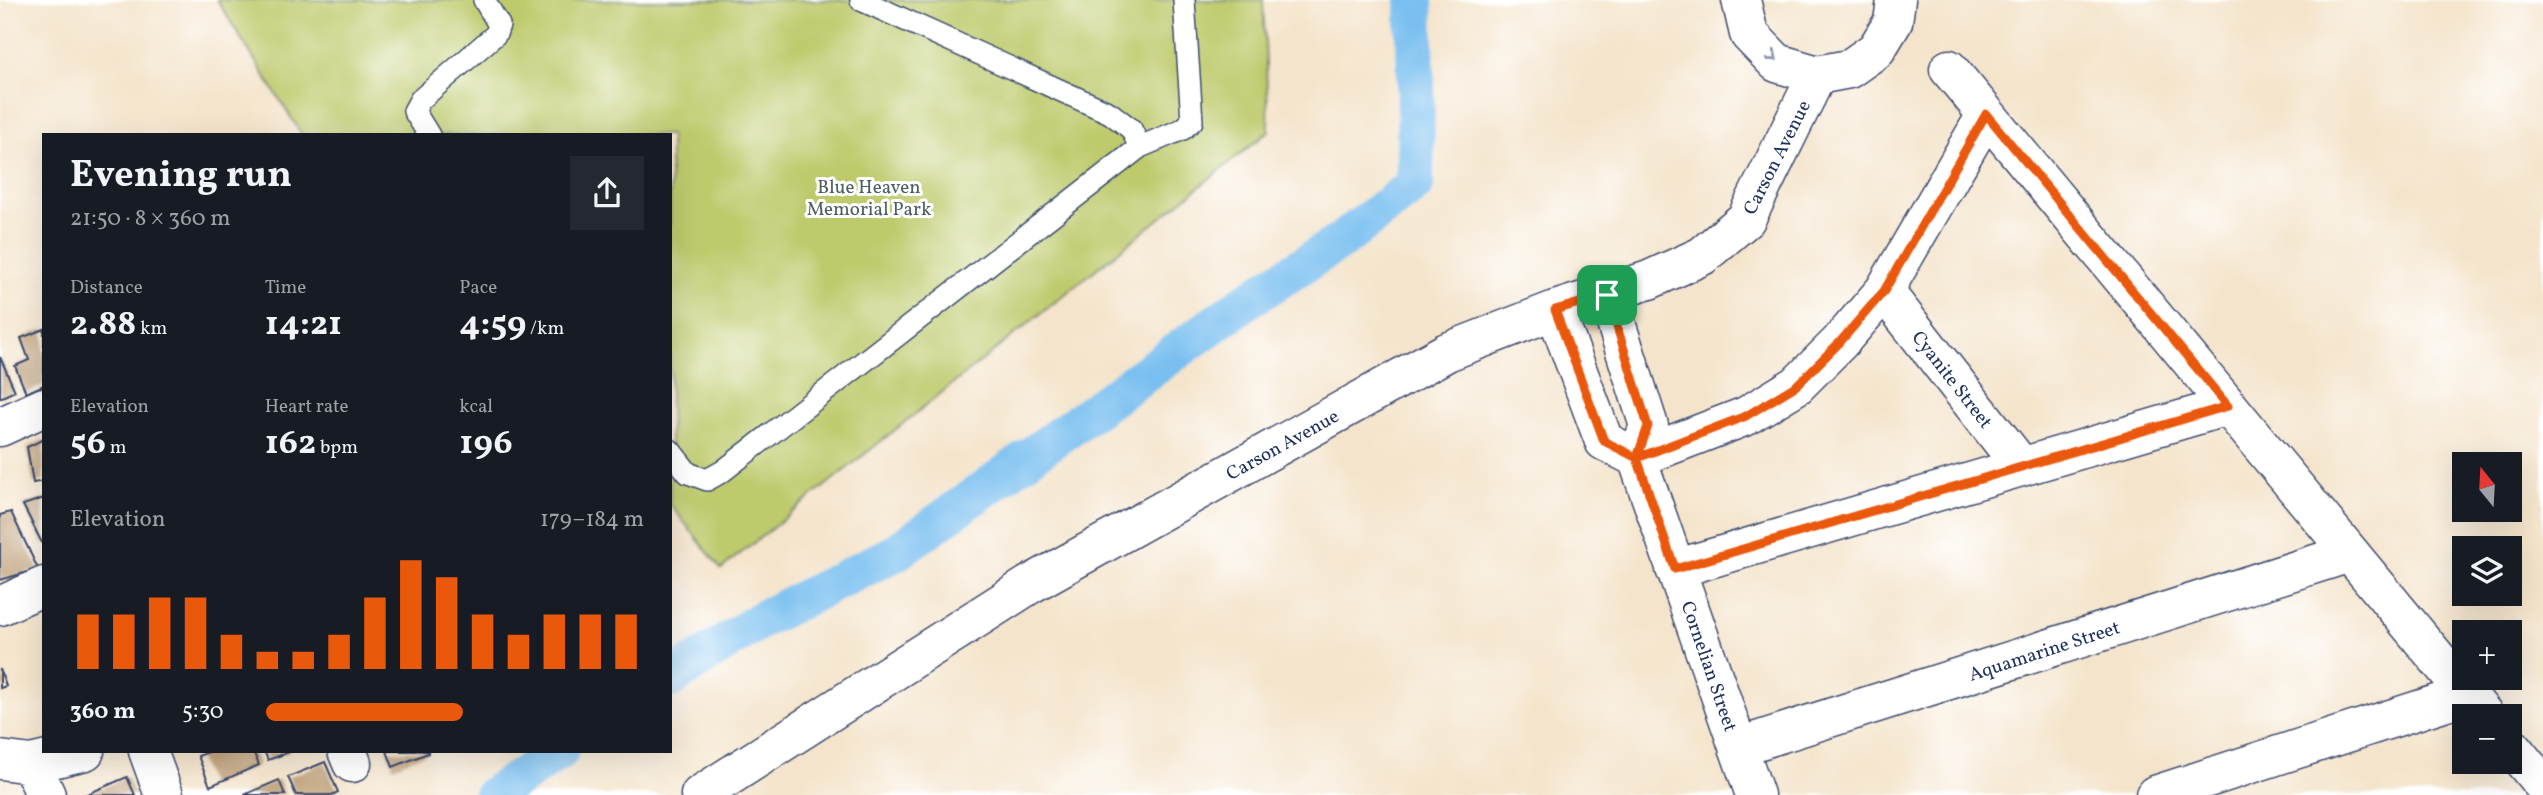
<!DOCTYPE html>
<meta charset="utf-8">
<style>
body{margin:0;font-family:Vollkorn,serif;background:#242831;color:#f1f3f6;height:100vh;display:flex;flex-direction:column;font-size:26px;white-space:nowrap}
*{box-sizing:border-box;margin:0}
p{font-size:23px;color:#9ea1a6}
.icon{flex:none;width:38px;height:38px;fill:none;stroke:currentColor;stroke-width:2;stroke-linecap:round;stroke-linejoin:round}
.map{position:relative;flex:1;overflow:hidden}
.sheet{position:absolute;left:42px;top:133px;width:630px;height:620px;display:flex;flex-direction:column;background:#171b24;border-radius:0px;box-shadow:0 7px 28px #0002}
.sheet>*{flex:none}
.needle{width:46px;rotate:342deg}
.tools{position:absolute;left:2452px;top:452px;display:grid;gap:14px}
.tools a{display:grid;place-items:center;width:70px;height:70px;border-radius:0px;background:#171b24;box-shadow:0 7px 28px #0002;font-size:35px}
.pin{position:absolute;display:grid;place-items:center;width:60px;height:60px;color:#fff;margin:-30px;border-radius:14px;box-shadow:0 4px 10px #0006}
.round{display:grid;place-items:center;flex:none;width:74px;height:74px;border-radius:0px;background:#242831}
.overview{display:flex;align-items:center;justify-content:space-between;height:119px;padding:0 28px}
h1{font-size:38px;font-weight:700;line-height:52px}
.metrics{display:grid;grid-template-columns:repeat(3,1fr);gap:10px;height:119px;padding:7px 28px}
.metrics div{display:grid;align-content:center}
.metrics b{font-size:35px;font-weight:700}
.metrics small{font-size:19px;font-weight:400}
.metrics p{font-size:19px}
.chart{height:196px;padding:14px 28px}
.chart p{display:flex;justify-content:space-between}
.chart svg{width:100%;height:126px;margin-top:7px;stroke:#ea580c;stroke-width:6}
ul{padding:0 28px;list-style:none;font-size:23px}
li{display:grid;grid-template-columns:112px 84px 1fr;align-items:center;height:52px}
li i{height:18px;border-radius:9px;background:#ea580c}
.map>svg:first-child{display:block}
</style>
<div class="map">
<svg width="2543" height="795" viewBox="0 0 2543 795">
<rect width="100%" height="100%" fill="#fff"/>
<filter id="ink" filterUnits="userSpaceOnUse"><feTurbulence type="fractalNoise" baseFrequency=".0143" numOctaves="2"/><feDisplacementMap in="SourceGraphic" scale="14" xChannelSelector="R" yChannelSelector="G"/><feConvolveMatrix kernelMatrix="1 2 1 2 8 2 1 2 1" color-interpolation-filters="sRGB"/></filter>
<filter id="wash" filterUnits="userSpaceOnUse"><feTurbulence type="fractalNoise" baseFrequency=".00686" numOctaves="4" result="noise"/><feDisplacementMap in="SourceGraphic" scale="28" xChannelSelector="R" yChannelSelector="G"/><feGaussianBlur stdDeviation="1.57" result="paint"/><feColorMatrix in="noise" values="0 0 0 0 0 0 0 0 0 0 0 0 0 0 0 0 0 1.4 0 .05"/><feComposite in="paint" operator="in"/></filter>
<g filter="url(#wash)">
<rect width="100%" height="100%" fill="#f4e4cb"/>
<!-- green -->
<path fill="#beca6c" stroke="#6c7c65" stroke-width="2" d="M217,0H1263L1269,131L721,569L670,504V135H302Z"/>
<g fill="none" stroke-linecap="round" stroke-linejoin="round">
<!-- canal -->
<path stroke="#79bff0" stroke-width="38" d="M670,679L762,619L895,553L1248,300L1341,241L1415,184L1416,85L1414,0
M493,795L560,751"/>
</g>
<g id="blocks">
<!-- building -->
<path fill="#c0a27b" d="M44,329V385L26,393L15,366L29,360L21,338Z
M0,357L15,391L0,398Z
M44,439V481L33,483L27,447Z
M44,498V547L23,505Z
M11,512L38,569L0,580V515Z
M0,669L6,686L0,688Z
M211,751H253L259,765L210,786L198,756Z
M264,751H292L268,760Z
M387,751H428V753L393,767Z
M325,762L338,792L332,795H296L288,777Z
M127,777L135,795H85Z
M279,780L285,795H244Z"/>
</g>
</g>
<g filter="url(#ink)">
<use href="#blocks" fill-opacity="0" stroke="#3c4a6e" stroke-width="2"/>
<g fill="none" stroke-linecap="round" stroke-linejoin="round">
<!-- lane casing -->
<g stroke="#3c4a6e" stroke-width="24">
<path id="lane" d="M861,0L1110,113L1131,129L1140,147
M429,135L414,111L420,100L496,34L499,25L484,0
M670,450L688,473L707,480L723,471L1140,147L1183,129L1192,121L1184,0"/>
</g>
<!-- street casing -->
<g stroke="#3c4a6e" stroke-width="41">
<path id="street" d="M1741,0L1749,34L1777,63L1817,75L1849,69L1876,50L1893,22L1896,0
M1949,69L2485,716
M1884,291L2022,467
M1607,295L1649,426L1637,458L1755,795
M1555,310L1604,441L1637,458
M0,427L44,407
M1637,458L1746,416L1797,385L1840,342L1884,291L1986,115
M1675,569L2228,406
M0,606L44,586
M2510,745L2543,785
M1738,747L2350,553
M148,751L164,795
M347,751L352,763
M0,760L31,764L85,751
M31,764L46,795
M700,795L1029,585L1447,352L1555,310L1649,280L1702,256L1746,219L1817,75
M2155,795L2468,694"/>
</g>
<!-- lane -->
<use href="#lane" stroke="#fff" stroke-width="21"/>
<!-- street -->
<use href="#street" stroke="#fff" stroke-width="38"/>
</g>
<!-- one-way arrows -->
<defs><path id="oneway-chevron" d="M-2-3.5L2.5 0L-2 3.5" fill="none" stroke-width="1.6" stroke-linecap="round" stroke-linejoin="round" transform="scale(1.75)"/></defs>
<use stroke="#8d97ae" href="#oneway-chevron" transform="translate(1773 57) rotate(40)"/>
</g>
<g fill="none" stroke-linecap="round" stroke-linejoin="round" filter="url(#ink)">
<!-- route casing -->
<g stroke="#fff" stroke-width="14">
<path id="route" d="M1607,295L1555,310L1604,441L1637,458L1675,569L2228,406L1986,114L1884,291L1840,342L1797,385L1746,416L1637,458L1648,426L1607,295"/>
</g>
<!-- route -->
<use href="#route" stroke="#ea580c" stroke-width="9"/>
</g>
<g text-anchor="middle" stroke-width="6" stroke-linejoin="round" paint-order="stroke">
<!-- street labels -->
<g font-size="19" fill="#1b2f5e" stroke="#fff">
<text transform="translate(1776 157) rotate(-63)" y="7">Carson Avenue</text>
<text transform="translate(1953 379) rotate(52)" y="7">Cyanite Street</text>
<text transform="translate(1282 444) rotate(-29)" y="7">Carson Avenue</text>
<text transform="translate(2044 650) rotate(-18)" y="7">Aquamarine Street</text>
<text transform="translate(1710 666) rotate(71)" y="7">Cornelian Street</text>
</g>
<!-- park labels -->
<g font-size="19" fill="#4c5e62" stroke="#fff">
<text x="869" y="193">Blue Heaven<tspan x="869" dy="22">Memorial Park</tspan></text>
</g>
</g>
</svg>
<div class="tools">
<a><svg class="needle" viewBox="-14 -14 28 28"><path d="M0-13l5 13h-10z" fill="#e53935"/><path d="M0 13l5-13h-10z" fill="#9ea1a6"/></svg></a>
<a><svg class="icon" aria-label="layers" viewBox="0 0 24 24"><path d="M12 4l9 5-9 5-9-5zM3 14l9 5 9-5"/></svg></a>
<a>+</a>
<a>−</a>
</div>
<div class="pin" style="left:1607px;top:295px;background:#1e9e55"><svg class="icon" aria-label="arrive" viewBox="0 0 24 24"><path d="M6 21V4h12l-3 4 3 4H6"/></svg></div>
<section class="sheet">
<div class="overview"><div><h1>Evening run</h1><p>21:50 · 8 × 360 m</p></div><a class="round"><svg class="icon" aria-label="share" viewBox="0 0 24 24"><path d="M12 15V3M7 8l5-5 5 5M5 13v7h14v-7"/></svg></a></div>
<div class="metrics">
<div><p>Distance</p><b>2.88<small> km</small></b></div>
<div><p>Time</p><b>14:21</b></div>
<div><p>Pace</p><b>4:59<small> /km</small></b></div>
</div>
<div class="metrics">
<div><p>Elevation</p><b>56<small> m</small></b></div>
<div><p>Heart rate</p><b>162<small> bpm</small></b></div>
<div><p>kcal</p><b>196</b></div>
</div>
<div class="chart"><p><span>Elevation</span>179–184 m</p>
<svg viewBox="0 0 160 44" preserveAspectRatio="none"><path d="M5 44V25M15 44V25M25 44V19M35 44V19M45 44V32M55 44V38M65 44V38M75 44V32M85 44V19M95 44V6M105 44V12M115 44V25M125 44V32M135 44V25M145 44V25M155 44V25"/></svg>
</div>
<ul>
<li><b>360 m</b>5:30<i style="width:52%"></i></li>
</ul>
</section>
</div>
